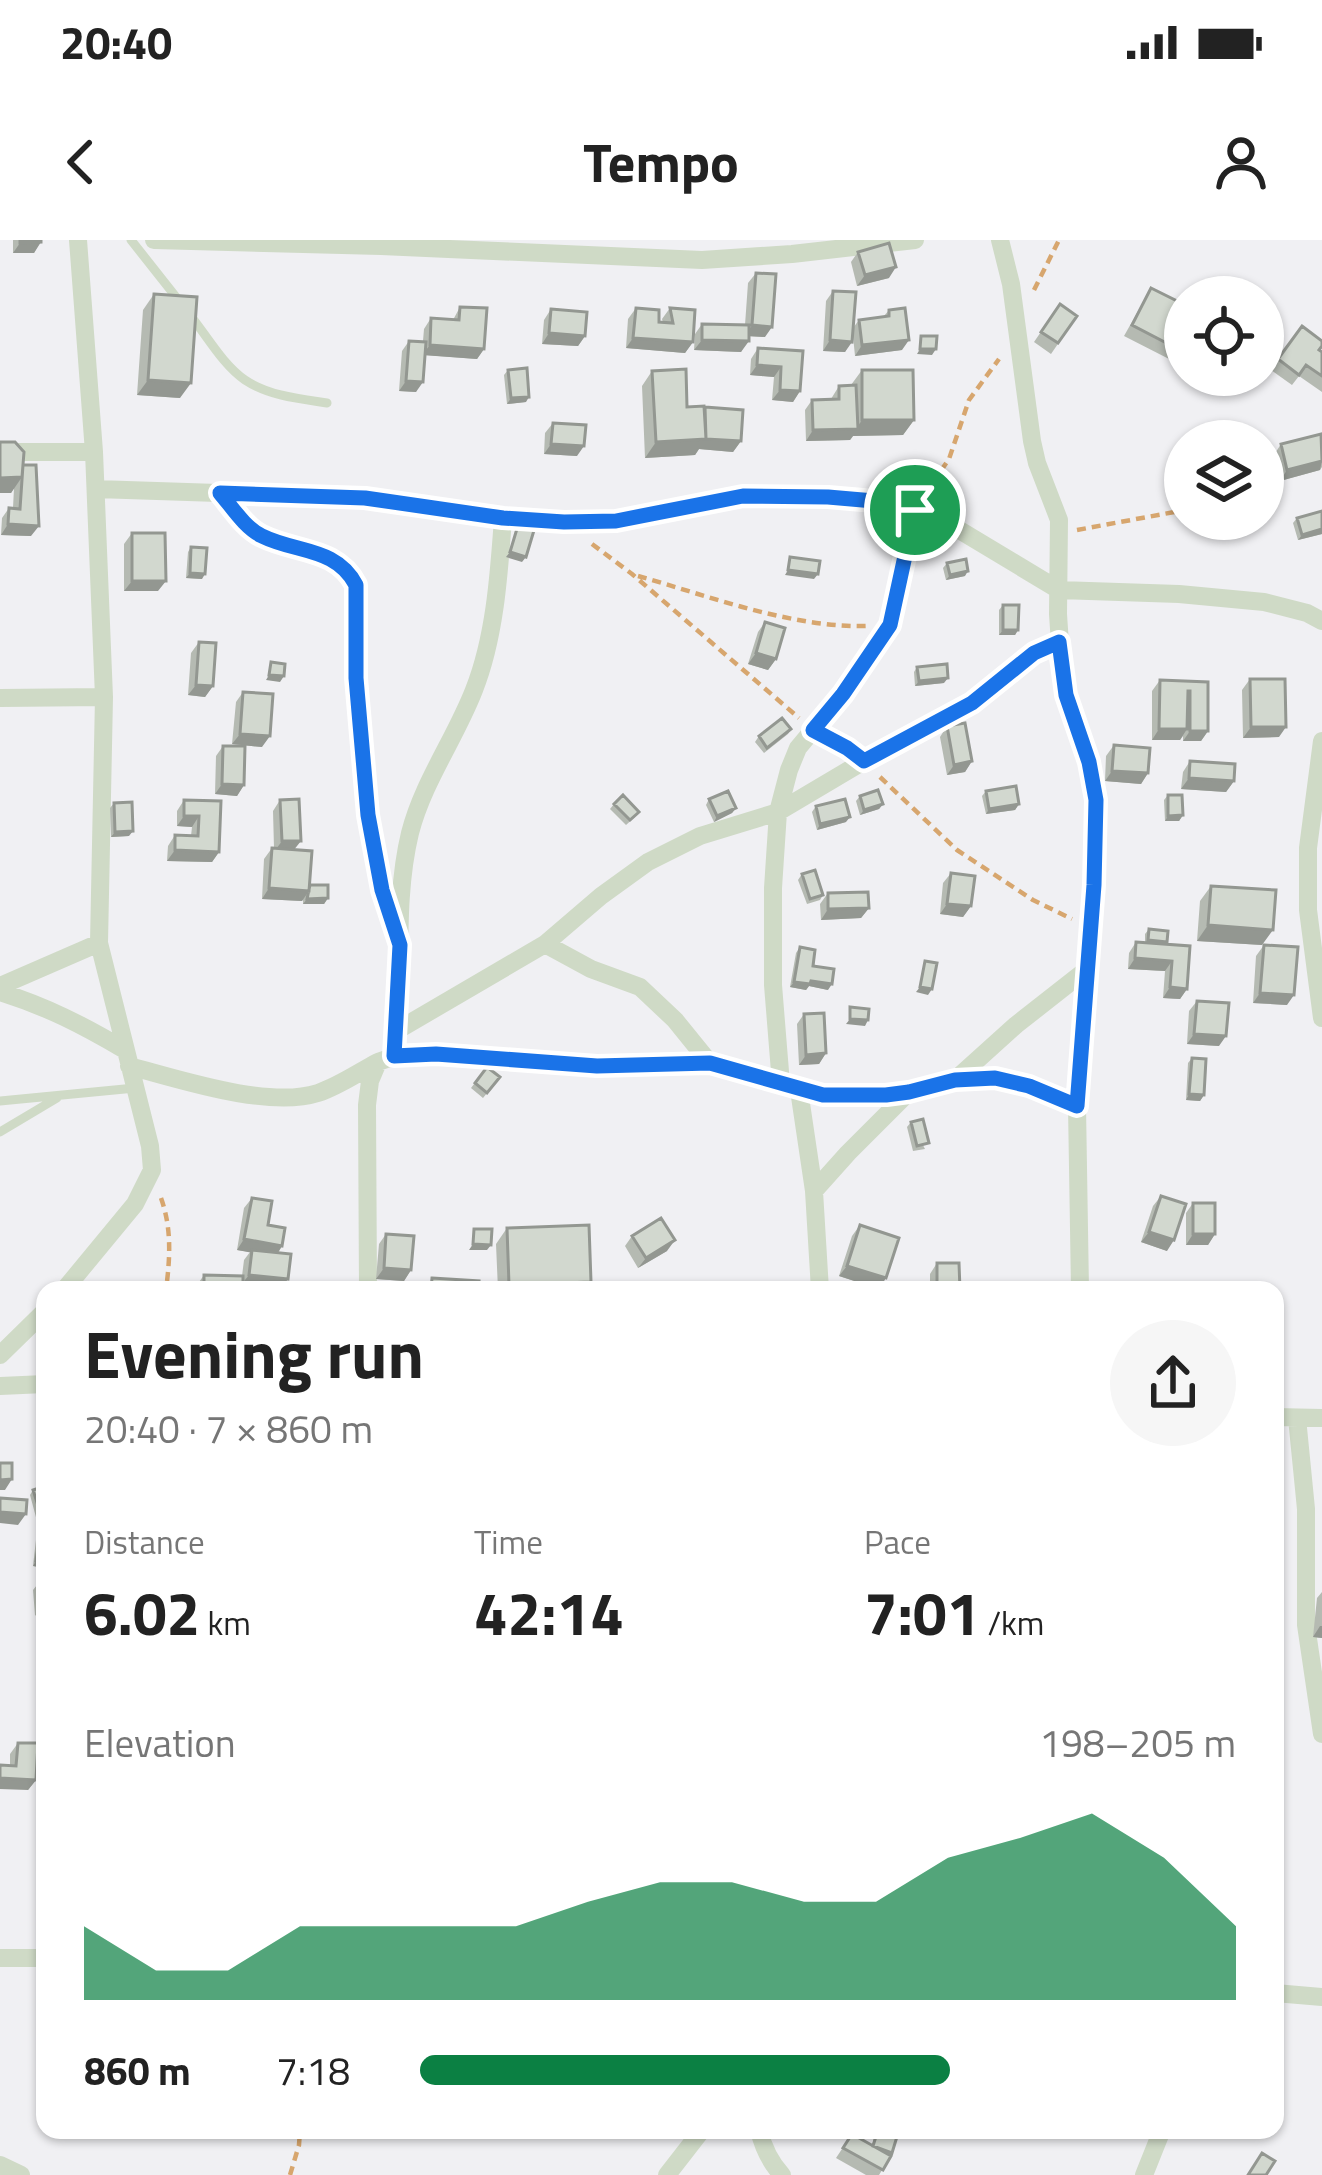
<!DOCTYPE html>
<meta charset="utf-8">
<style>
body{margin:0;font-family:"Titillium Web",sans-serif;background:#f6f6f6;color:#222;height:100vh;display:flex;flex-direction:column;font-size:45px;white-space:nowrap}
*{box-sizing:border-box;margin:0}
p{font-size:39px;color:#767676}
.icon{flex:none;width:66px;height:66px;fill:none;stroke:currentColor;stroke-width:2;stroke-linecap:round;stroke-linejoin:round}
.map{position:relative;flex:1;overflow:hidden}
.panel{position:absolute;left:36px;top:1041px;width:1248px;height:858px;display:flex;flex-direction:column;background:#fff;border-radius:24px;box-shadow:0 3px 9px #0004}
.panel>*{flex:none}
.fabs{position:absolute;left:1164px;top:36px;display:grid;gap:24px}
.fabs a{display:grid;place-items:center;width:120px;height:120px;border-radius:50%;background:#fff;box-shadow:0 3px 9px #0004;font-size:60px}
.pin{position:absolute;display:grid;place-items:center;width:102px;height:102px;color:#fff;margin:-51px;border:6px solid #fff;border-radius:50%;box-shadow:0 3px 12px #0007}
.round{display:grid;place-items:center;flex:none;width:126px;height:126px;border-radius:63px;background:#f6f6f6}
.head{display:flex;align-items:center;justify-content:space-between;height:204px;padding:0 48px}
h1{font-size:66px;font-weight:700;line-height:90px}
.stats{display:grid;grid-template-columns:repeat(3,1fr);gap:18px;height:204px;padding:12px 48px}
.stats div{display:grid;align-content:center}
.stats b{font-size:60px;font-weight:700}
.stats small{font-size:33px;font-weight:400}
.stats p{font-size:33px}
.chart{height:336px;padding:24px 48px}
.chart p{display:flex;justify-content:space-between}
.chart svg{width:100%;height:216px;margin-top:12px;fill:#0b8043;opacity:.7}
ul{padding:0 48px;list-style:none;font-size:39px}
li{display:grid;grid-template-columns:192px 144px 1fr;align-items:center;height:90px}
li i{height:30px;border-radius:15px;background:#0b8043}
.status{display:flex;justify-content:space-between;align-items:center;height:84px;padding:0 60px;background:#fff;direction:ltr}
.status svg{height:33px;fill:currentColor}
header{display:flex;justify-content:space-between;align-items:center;height:156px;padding:0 48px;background:#fff;font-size:54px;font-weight:700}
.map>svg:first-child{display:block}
</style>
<div class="status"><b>20:40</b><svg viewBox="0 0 49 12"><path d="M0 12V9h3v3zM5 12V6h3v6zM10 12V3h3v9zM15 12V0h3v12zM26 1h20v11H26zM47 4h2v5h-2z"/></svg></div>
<header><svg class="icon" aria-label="back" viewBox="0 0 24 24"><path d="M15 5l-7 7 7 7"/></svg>Tempo<svg class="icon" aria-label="person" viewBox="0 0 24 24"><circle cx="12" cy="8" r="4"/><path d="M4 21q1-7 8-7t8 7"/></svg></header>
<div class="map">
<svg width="1322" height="1935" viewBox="0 0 1322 1935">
<rect width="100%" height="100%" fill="#f0f0f3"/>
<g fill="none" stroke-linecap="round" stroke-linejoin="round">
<!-- path -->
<path stroke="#d7a66e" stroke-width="4.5" stroke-dasharray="9 6" stroke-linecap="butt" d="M1034,50L1059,0
M924,255L949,219L969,160L999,119
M1263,261L1273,260
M1077,290L1185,270
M592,304L632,334L799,478
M638,336C709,356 792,388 866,386
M880,537L957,610L1033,660L1072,679
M161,958C172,989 170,1018 166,1050
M290,1935L299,1905L300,1890"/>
<!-- lane -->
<path stroke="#cfdac6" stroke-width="9" d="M131,0L180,62
M190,75C207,96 223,125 245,140C269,156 300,159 327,163
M0,861L135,848
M0,892L57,858"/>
<!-- street -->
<path stroke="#cfdac6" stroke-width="18" d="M154,0L381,6L702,20L792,14L915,0
M1000,0L1011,44L1032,201L1037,223L1059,280L1058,374L1061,419L1066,455L1089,522L1096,560L1093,645L1077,866L1080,1050
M0,212H94
M96,249L365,258L503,278L564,282L616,281L743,256L787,254L874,261L915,270L946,282L1059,350L1179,354L1264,362L1307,373L1322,381
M220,253C233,267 245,288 262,296C296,314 336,307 356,345C359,376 356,407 356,438C358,524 370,612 396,694
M0,458L104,457
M1322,501L1308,608V670L1322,778
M545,704L591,729L640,747L675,780L709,822
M0,746L99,703
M0,752C46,766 84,786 125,810
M398,790L545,704L601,656L648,622L700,596L778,572L864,521L972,463L1035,413L1059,402
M397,796C402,729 394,659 410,593C423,542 455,499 474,450C495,397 499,334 503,278
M129,826C179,839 268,869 318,853C339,846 359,832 378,822
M955,840L1016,785L1086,730
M781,844L773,745V648L778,572L789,530L798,508L843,454L890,385L915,270
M799,850L814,951L820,1050
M814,951L848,913L909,852
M64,1050L135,964L152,930L150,906L99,703L104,457L94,212L78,0
M368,1050L367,865L370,841L378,822L395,816L436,814L597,826L709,822L823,855H887L909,852L955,840L995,838L1029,846L1077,866
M0,1115L45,1071
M0,1146L45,1144
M1275,1177L1322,1178
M1297,1178L1306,1269V1385L1322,1494
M0,1718H45
M1275,1753L1322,1757
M759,1890C763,1907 770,1922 782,1935
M0,1925L21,1935
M667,1935L702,1890
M1144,1935L1162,1890"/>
</g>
<!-- wall -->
<path fill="#b5bab2" d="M13,0H41L34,13H13Z
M858,12L889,38L857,46L851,22Z
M756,33L765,97L749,96L741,112L694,110L695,94L702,84L745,85L748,43Z
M1151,48L1178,109L1171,120L1124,96Z
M833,51L853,88L859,80L884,76L889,70L902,110L855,116L853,96L845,112L823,111L826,61Z
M154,54L180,158L137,155L143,70Z
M1060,64L1077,76L1051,114L1034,102Z
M460,67L484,109L477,119L425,115L416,152L399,151L402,111L409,101H423L424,89L431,78L453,80Z
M636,68L659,82H663L662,79L670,68L693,102L685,113L626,108L628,79Z
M551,69L585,96L578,106L542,104L544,80Z
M1302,86L1322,112V152L1299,136L1292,145L1271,130Z
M1185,103V121L1177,116Z
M758,108L803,111L800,151L793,162L772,160L774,137L750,135L751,119Z
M508,130L526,162L507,164L504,135Z
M862,130L914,180L903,195L853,196L850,200L806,201L805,170L812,160L831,159L839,146L851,145Z
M652,131L687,167L741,201L733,212L699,209L695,215L645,218L642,146Z
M553,183L577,216L544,214L545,193Z
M1322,199V227L1320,230L1280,241L1274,215L1281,204Z
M0,202L23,225L31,296L1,295L2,278L9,268H13L14,248L11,253H0Z
M1322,271V294L1298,300L1293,283L1297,278Z
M132,293L158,351H124V304Z
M191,307L202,339L186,338L188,312Z
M947,323L965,336L946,340L943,328Z
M1003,365L1018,390L1015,395H999V370Z
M765,382L776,419L768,430L748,424L758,392Z
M199,402L213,446L205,457L188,455L191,413Z
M917,427L944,443L915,446L914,432Z
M1250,439L1279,497L1243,498L1242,450Z
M1160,440L1208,442V491L1201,501H1183V496L1180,500H1152V451Z
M243,452L262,507L232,504L236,462Z
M947,486L972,521L965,532L947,535L940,497Z
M791,489L788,494L764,513L755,502L759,496Z
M1114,505L1148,533L1141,544L1105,541L1106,516Z
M223,506L244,545L237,556L215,554L216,516Z
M1190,521L1234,541L1226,552L1181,549L1183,532Z
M986,551L1019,564L1015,570L986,574L982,556Z
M1168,555L1183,575L1179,581H1165L1164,560Z
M860,556L883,564L879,569L860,575L856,561Z
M709,559L736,568L732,573L714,582L706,565Z
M184,560L221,561L219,612L212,622L167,621L168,606L175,595L191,596L192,587L177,586V571Z
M280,560L295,610L310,645L328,658L324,664H303V659L302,661L262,659L264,619L272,608H274L273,571Z
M114,563L129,596L111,597L110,568Z
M614,564L635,577L626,585L610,569Z
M816,566L846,582L817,590L812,572Z
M951,633L971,666L963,677L940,674L943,643Z
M802,634L823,655L820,660L807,664L798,640Z
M1211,646L1262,705L1197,701L1200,661Z
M828,653L869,668L861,678L821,680L820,664Z
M1149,689L1167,702L1165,704L1187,749L1180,759L1163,758L1165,731L1128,729L1129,713L1136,702L1145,703V694Z
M1264,705L1287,765L1253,763L1256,716Z
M800,707L813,726L828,750L809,746L806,750L790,747L796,713Z
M1197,761L1219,806L1187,804L1189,771Z
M804,774L826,813L819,824L799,825L797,784Z
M1192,818L1204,855L1200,861L1186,860L1188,823Z
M487,827L500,837L483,858L471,848Z
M911,882L925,909L913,911L907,887Z
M1161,956L1167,1011L1141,1002L1153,966Z
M252,958L282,1006L278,1013L280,1050L243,1046V1050H197V1045L204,1035L242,1036L244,1020L250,1012L237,1010L244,968Z
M1193,963L1215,994L1208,1005H1186V973Z
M860,985L879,1049L839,1036L852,996Z
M507,988L591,1042L585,1050H498L496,1004Z
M386,994L411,1030L404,1041L376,1039L379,1004Z
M632,996L667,1011L638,1028L625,1006Z
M937,1023L960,1050H930V1034Z
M33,1250L45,1279L37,1281L30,1255Z
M41,1285L45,1286V1328L33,1326L37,1291Z
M45,1335V1383L35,1375L33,1350Z
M1322,1352V1398L1313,1397L1317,1358Z
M18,1503L36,1540L28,1550L10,1525V1514Z
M45,1605V1635H41L43,1608Z
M876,1890H899L891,1916L879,1935H866L836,1918L852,1894L872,1905Z"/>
<!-- shaded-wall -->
<path fill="#939791" d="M41,2L34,13H13L20,3Z
M896,27L889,38L857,46L865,35Z
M752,85L772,87L765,97L745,96Z
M549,93L585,96L578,106L542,104Z
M633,98L693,102L685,113L626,108Z
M702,100L749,101L741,112L694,110Z
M830,100L852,102L845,112L823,111Z
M909,100L902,110L855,116L862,105Z
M430,105L484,109L477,119L422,115Z
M920,109H936L932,115L917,114Z
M757,125L781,127L774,137L750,135Z
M148,140L191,143L180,158L137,155Z
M406,141L423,142L416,152L399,151Z
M780,150L800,151L793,162L772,160Z
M529,157L526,162L507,164L511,158Z
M862,180H914L903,195L853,196L850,200L806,201L813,190L856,189Z
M702,199L741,201L733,212L699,209L695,215L645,218L656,202Z
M551,204L584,206L577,216L544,214Z
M1322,221L1320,230L1280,241L1287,230Z
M22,237L11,253H0V238Z
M8,284L39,286L31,296L1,295Z
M1322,289V294L1298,300L1302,295Z
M510,312L526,317L522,322L506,317Z
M788,330L818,334L814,339L785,335Z
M968,331L965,336L946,340L950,335Z
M190,333L205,334L202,339L186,338Z
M132,341H166L158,351H124Z
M1003,390H1018L1015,395H999Z
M756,413L776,419L768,430L748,424Z
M269,435L284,436L280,442L266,440Z
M948,438L944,443L915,446L919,441Z
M196,445L213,446L205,457L188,455Z
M1251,487H1286L1279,497L1243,498Z
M1159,489H1187L1180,500H1152Z
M1190,491H1208L1201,501H1183Z
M240,494L270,496L262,507L232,504Z
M972,521L965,532L947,535L954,525Z
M1112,531L1148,533L1141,544L1105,541Z
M1189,538L1234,541L1226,552L1181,549Z
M222,544L244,545L237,556L215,554Z
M883,564L879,569L860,575L864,570Z
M1019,564L1015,570L986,574L989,569Z
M736,568L732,573L714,582L717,576Z
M1183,575L1179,581H1165L1168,576Z
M184,576H199L192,587L177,586Z
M850,577L846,582L817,590L820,584Z
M133,591L129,596L111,597L115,592Z
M282,601H301L293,611L274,612Z
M175,610L219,612L212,622L167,621Z
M269,648L309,651L302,661L262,659Z
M328,658L324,664H303L307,659Z
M947,664L971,666L963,677L940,674Z
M869,668L861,678L821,680L828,669Z
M1208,685L1273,690L1262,705L1197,701Z
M1135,718L1172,721L1165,731L1128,729Z
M811,741L832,744L828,750L809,746L806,750L790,747L794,742Z
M920,747L932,749L928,755L916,752Z
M1170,747L1187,749L1180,759L1163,758Z
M1260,753L1294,755L1287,765L1253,763Z
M850,779L868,780L865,786L846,784Z
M1194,794L1226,796L1219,806L1187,804Z
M826,813L819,824L799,825L806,815Z
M1189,854L1204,855L1200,861L1186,860Z
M1149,992L1174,1000L1167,1011L1141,1002Z
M1193,994H1215L1208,1005H1186Z
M244,999L282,1006L275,1017L237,1010Z
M675,1000L667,1011L638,1028L646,1018Z
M473,1004L491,1005L487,1010H469Z
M847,1026L886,1038L879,1049L839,1036Z
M384,1028L411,1030L404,1041L376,1039Z
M249,1035L288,1039L280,1050L241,1045Z
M591,1042L585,1050H505L509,1045Z
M12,1239L5,1250H0V1240Z
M0,1272L26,1274L18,1285L0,1283Z
M36,1321L45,1322V1328L33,1326Z
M1320,1386H1322V1398L1313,1397Z
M0,1538L36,1540L28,1550L0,1549Z"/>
<!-- building -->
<path fill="#d2d8cf" stroke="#939791" stroke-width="3" d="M20,0H41V2L20,3Z
M889,3L896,27L865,35L858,12Z
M756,33L776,34L772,87L752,85Z
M1151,48L1185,65V96L1178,109L1132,85Z
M833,51L856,52L852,102L830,100Z
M154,54L197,57L191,143L148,140Z
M1060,64L1077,76L1058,103L1041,92Z
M460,67L487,68L484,109L430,105L431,78L459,80Z
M636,68L659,70V82L673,83L670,68L695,70L693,102L633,98Z
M905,68L909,100L862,105L859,80L889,76V70Z
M551,69L587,72L585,96L549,93Z
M702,84L749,85V101L702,100Z
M1302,86L1322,101V106L1319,110L1322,112V136L1306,125L1299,135L1278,119Z
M921,96H937L936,109H920Z
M409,101L426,102L423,142L406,141Z
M758,108L803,111L800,151L780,150L781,127L757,125Z
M527,128L529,157L511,158L508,130Z
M686,129L687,167L704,166L706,199L656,202L652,131Z
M862,130H913L914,180H862Z
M856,145L858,189L813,190L812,160L839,159V146Z
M705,167L743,170L741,201L706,199Z
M553,183L586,185L584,206L551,204Z
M1321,194L1322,221L1287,230L1281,204Z
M0,202H15L24,212L22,237L0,238Z
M23,225H36L39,286L8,284L9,268L20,269Z
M1263,232L1272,253L1263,257Z
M1322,271V289L1302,295L1297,278Z
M519,282L535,287L526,317L510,312Z
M132,293H165L166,341H132Z
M191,307L207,308L205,334L190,333Z
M790,317L820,321L818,334L788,330Z
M966,319L968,331L950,335L947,323Z
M1003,365H1019L1018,390H1003Z
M765,382L785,388L776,419L756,413Z
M199,402L216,403L213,446L196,445Z
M271,422L285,424L284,436L269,435Z
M947,424L948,438L919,441L917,427Z
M1250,439H1285L1286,487H1251Z
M1160,440L1208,442V491H1190V451H1188L1187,489H1159Z
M243,452L273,454L270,496L240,494Z
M782,478L791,489L767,508L759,496Z
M965,483L972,521L954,525L947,486Z
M1114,505L1150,508L1148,533L1112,531Z
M223,506H245L244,545L222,544Z
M1190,521L1235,524L1234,541L1189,538Z
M1016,546L1019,564L989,569L986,551Z
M878,550L883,564L864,570L860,556Z
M728,551L736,568L717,576L709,559Z
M623,555L639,572L630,580L614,564Z
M1168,555H1182L1183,575L1168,576Z
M299,559L301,601H282L280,560Z
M845,559L850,577L820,584L816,566Z
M184,560L221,561L219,612L175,610V595L198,596L199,576H184Z
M132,562L133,591L115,592L114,563Z
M272,608L312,611L309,651L269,648Z
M815,630L823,655L810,659L802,634Z
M951,633L975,636L971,666L947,664Z
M310,645H328V658L307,659Z
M1211,646L1276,650L1273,690L1208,685Z
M868,652L869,668L828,669V653Z
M1149,689L1168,691L1167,702L1148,700Z
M1136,702L1190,706L1187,749L1170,747L1172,721L1135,718Z
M1264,705L1298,707L1294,755L1260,753Z
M800,707L815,710L813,726L834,729L832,744L811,741L810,744L794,742Z
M925,721L937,723L932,749L920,747Z
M1197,761L1229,763L1226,796L1194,794Z
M850,767L869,769L868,780L850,779Z
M824,773L826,813L806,815L804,774Z
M1192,818L1206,819L1204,855L1189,854Z
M487,827L500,837L487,853L475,843Z
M923,879L929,903L917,906L911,882Z
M1161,956L1186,964L1174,1000L1149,992Z
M252,958L272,961L268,985L285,988L282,1006L244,999Z
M1193,963H1215V994H1193Z
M661,978L675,1000L646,1018L632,996Z
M589,985L591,1042L509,1045L507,988Z
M860,985L899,998L886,1038L847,1026Z
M474,989H492L491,1005L473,1004Z
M386,994L414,996L411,1030L384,1028Z
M252,1010L291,1014L288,1039L249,1035Z
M937,1023H959L960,1050H937Z
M204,1035L243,1036V1050H204Z
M432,1038L479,1041L478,1050H431Z
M0,1223H12V1239L0,1240Z
M45,1246V1274L41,1275L33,1250Z
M0,1258L27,1260L26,1274L0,1272Z
M41,1285L45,1286V1322L36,1321Z
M45,1335V1367L42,1364L40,1339Z
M18,1503H38L36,1540L0,1538V1525L16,1526Z
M878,1890H899L892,1913L873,1906Z
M852,1894L891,1916L883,1930L843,1908Z
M1262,1913L1275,1921L1266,1935H1248Z"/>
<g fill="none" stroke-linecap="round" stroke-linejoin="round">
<!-- route casing -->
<g stroke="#fff" stroke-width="24">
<path id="route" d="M220,253L365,258L503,278L564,282L616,281L743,256L828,257L874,261L915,270L890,385L843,454L813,490L847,508L864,521L972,463L1034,413L1059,402L1066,455L1089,522L1096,560L1094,645L1077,866L1029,846L995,838L955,840L909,852L886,855H823L710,823L597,826L436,814L394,816L400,705L382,650L368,575L356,438V345C336,307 296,313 262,296C245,288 232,267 220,253Z"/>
</g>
<!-- route -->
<use href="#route" stroke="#1a73e8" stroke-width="15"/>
</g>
</svg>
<div class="fabs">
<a><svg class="icon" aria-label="locate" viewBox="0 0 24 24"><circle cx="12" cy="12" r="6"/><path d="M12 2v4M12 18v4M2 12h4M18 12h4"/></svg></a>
<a><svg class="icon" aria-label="layers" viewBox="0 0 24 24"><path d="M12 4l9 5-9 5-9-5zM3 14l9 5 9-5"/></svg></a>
</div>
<div class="pin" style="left:915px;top:270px;background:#1e9e55"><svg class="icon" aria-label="arrive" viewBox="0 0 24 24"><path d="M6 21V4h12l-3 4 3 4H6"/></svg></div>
<section class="panel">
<div class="head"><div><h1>Evening run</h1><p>20:40 · 7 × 860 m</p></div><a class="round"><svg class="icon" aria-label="share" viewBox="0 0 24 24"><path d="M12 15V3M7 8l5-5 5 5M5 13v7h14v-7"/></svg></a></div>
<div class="stats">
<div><p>Distance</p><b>6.02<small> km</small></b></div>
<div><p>Time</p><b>42:14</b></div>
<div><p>Pace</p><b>7:01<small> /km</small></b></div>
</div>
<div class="chart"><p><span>Elevation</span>198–205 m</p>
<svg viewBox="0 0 160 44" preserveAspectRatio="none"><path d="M0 44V29L10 38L20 38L30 29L40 29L50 29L60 29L70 24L80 20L90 20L100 24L110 24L120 15L130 11L140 6L150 15L160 29V44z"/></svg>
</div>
<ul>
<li><b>860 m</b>7:18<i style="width:65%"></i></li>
</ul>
</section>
</div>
